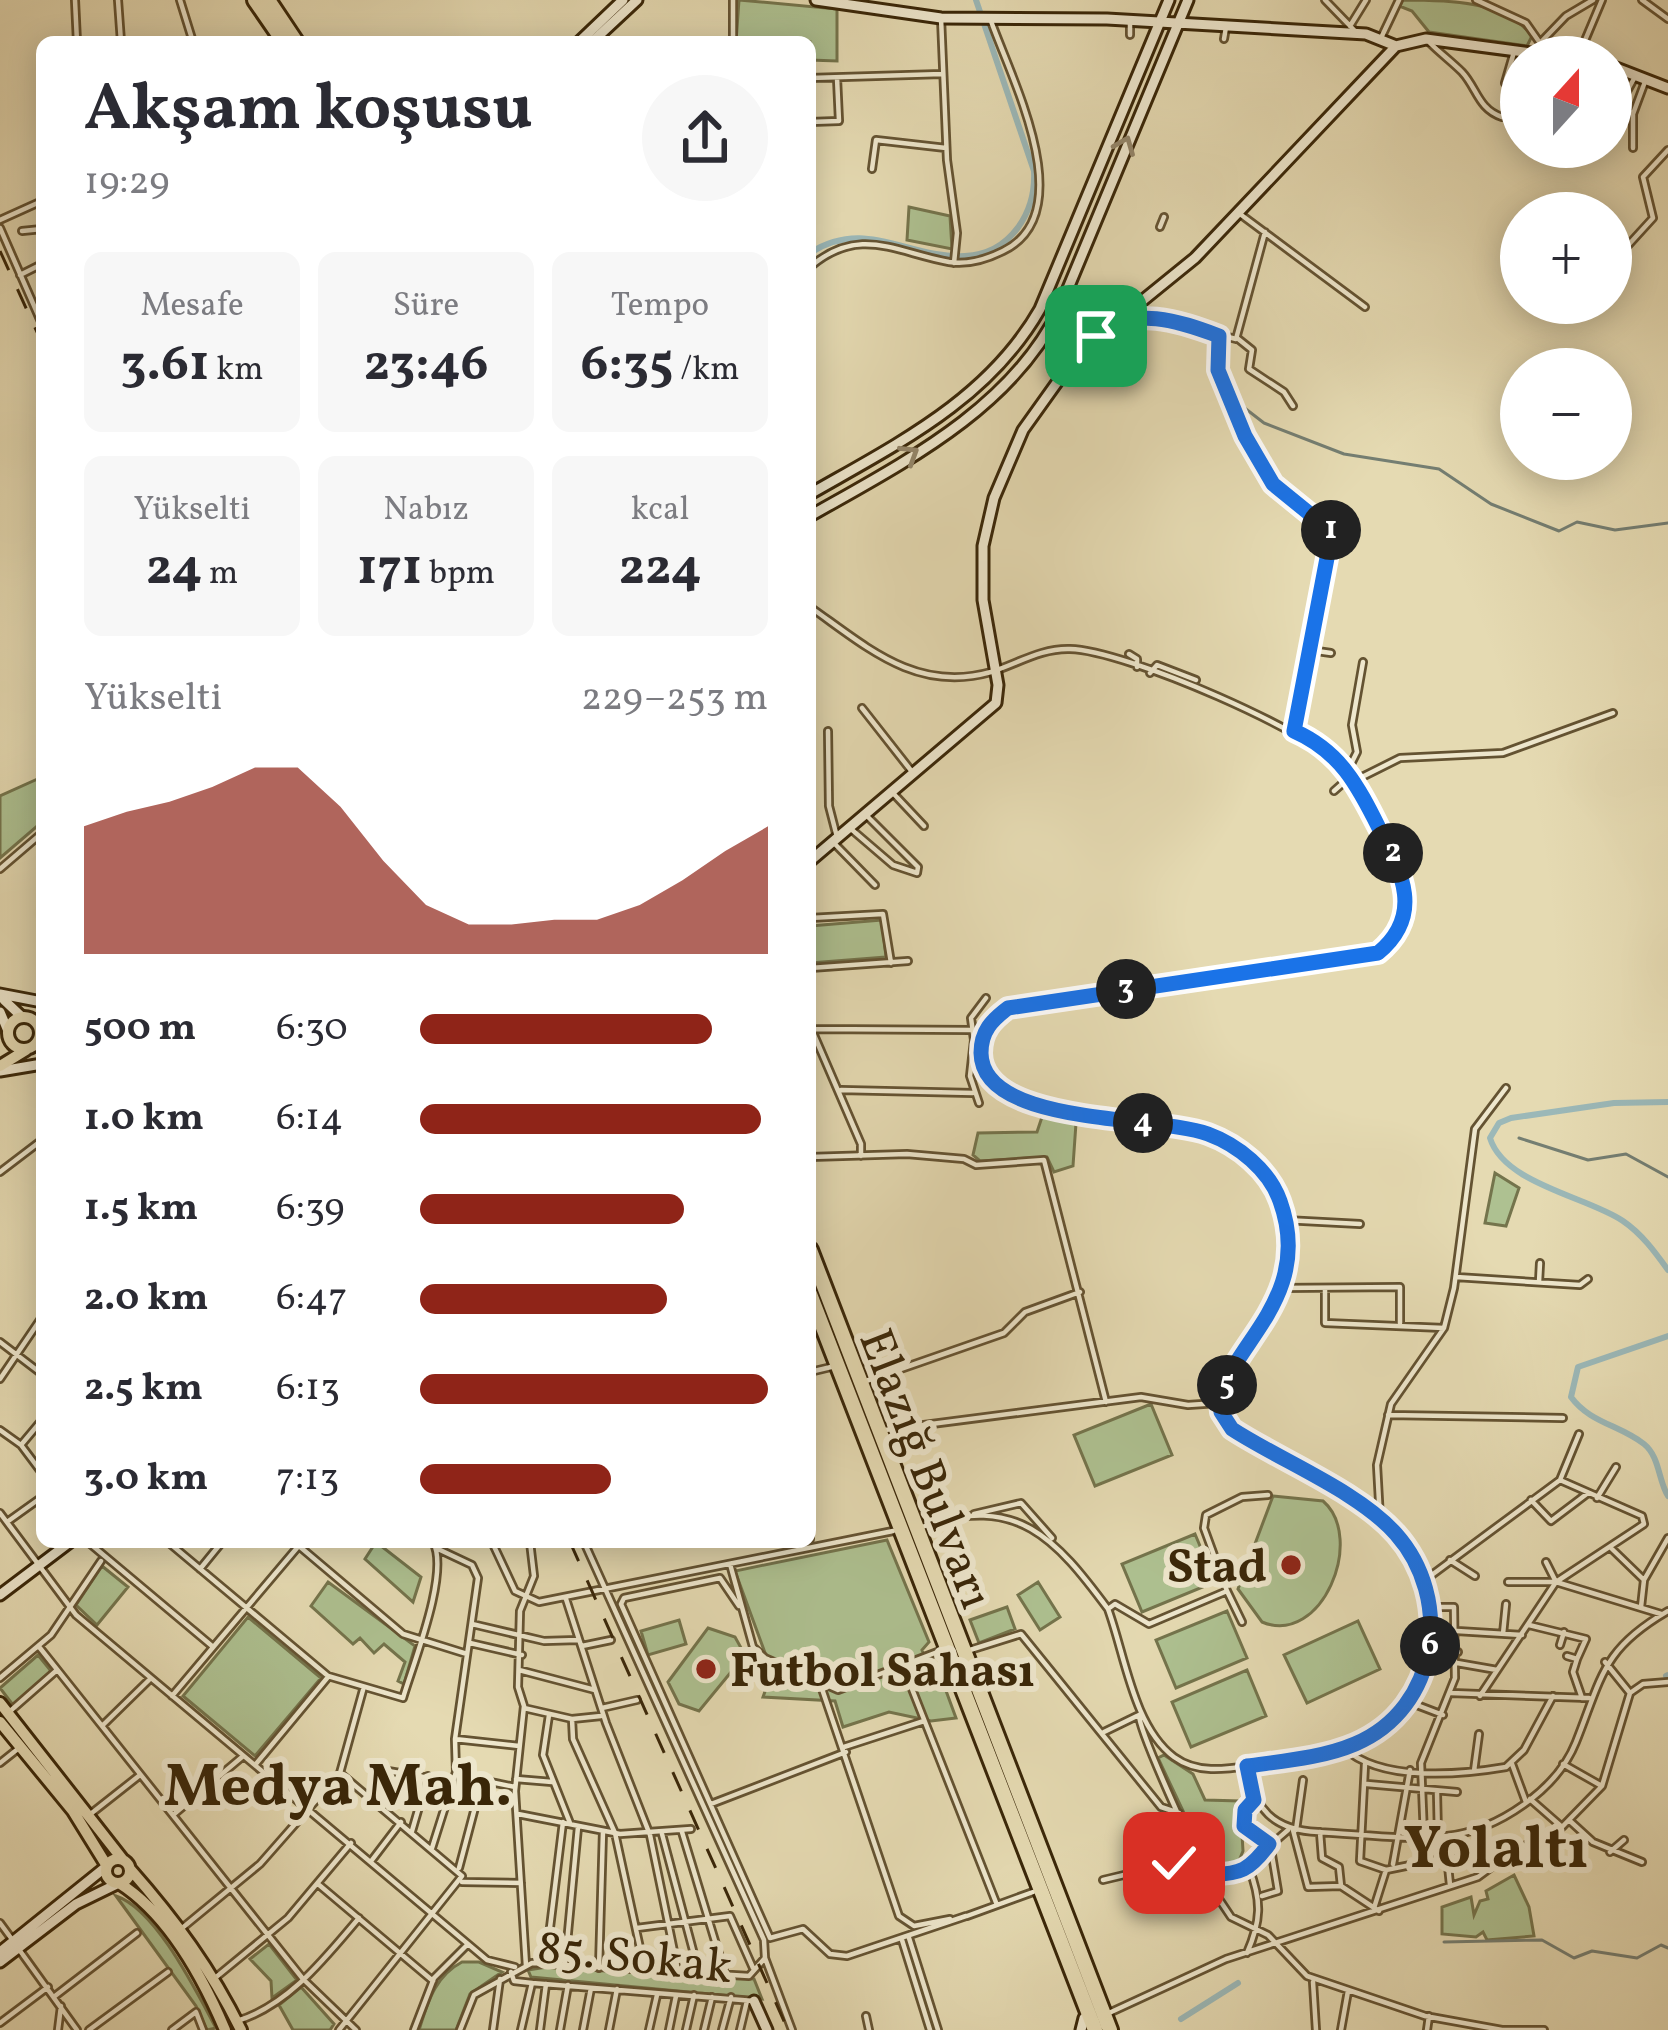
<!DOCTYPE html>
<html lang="tr">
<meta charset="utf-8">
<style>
body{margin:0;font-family:Vollkorn,serif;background:#f7f7f7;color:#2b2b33;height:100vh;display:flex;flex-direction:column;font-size:45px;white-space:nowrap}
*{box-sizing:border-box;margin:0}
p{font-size:39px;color:#7c7c81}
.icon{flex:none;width:66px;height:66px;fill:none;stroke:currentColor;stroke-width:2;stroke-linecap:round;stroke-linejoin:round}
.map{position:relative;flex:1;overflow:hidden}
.details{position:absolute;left:36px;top:36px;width:780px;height:1512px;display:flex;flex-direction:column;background:#fff;border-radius:18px;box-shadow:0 6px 30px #0003}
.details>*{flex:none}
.needle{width:78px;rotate:21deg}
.fabs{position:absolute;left:1500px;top:36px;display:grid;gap:24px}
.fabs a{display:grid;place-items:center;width:132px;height:132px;border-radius:50%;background:#fff;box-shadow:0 6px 30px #0003;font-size:60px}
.pin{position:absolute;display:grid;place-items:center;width:102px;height:102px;color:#fff;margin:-51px;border-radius:24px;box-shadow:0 6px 18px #0006}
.km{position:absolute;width:60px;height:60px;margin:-30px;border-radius:50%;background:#222;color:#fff;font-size:33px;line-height:60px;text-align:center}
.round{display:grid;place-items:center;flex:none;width:126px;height:126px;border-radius:63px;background:#f7f7f7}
.headline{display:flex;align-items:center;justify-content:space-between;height:204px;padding:0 48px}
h1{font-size:66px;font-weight:700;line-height:90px}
.figures{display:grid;grid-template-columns:repeat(3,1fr);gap:18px;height:204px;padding:12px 48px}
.figures div{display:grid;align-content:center;border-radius:18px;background:#f7f7f7;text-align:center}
.figures b{font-size:51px;font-weight:700}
.figures small{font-size:33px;font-weight:400}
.figures p{font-size:33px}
.chart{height:336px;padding:24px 48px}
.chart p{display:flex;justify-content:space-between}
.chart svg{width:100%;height:216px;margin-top:12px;fill:#8f2418;opacity:.7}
ul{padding:0 48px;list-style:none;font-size:39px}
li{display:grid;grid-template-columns:192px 144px 1fr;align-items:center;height:90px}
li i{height:30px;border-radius:15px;background:#8f2418}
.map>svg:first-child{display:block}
</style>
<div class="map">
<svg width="1668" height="2030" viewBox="0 0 1668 2030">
<rect width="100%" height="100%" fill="#e5dab2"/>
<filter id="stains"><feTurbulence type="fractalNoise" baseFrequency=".00167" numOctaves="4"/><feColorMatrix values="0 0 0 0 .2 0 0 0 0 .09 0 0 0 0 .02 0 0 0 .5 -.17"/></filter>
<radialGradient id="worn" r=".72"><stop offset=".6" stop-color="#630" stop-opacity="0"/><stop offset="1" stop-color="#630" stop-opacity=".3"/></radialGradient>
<!-- green -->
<path fill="#aec191" stroke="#74744c" stroke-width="3" d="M739,0L837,9V61L810,60V42H736Z
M1402,0C1445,0 1505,0 1532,36L1527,46L1429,32L1412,11L1399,6Z
M909,207L950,216L952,249L907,240Z
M42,777V822L0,858V796Z
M882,920L886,957L810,963V926Z
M1042,1117L1076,1123L1073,1166L1054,1172L1047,1157L980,1161L973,1155L978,1133L1037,1132Z
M1495,1173L1519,1188L1506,1226L1485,1223Z
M1151,1404L1172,1455L1095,1486L1074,1435Z
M1273,1496L1323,1501C1366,1538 1322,1647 1262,1622L1238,1589Z
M1195,1534L1215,1582L1142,1612L1122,1564Z
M887,1540L929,1642L922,1650L930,1669H938L956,1718L931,1721L889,1712L843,1727L835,1701L763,1697L772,1672L735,1571Z
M376,1542L421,1577L413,1602L365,1559Z
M102,1566L128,1587L97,1625L76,1605Z
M328,1582L415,1646L404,1684L398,1681L405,1662L384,1644L374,1653L360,1638L353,1644L311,1606Z
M1038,1582L1060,1617L1040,1630L1018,1595Z
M1007,1607L1015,1629L979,1643L970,1620Z
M1227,1611L1247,1658L1176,1688L1156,1640Z
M248,1617L321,1678L255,1756L183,1696Z
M679,1620L686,1644L648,1655L641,1631Z
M1358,1621L1380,1669L1307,1703L1284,1655Z
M708,1628L735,1637L745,1655L699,1711L679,1704L668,1682Z
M38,1655L51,1671L13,1705L0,1688Z
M1247,1670L1266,1716L1191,1747L1172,1702Z
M1164,1755L1193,1774L1205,1800L1240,1801L1243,1851L1234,1873L1209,1866L1158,1758Z
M1514,1875L1529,1907L1534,1936L1487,1940L1483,1932L1476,1937L1442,1934V1907L1471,1897L1474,1915L1480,1901L1488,1899L1486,1891Z
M116,1896C156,1909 196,1991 216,2028L207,2030L196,2006Z
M269,1944L297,1980L272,1998L271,1981L250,1959Z
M462,1962H479L502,1972L470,1994L456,2030H419C428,2002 435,1976 462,1962Z
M547,1967L754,1979L762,1999L531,1977L528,1970Z
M301,1987L334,2024L330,2030H293L279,2005Z"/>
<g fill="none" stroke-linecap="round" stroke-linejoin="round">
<!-- stream -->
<path stroke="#747e72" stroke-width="3" d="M1242,406L1264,423L1344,454L1439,469L1491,504L1559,531L1577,522L1615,530L1668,523
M1519,1138L1588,1160L1626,1154L1668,1177
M1444,1942L1542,1940L1574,1958L1592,1951L1637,1958L1661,1945L1668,1948"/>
<!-- canal -->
<path stroke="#9bb8b8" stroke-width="6" d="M810,253C866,217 908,259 965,256C1011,254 1036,212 1034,171L976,0
M1668,1102L1614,1103L1511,1118L1499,1123L1490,1138C1504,1184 1588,1197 1623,1221C1642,1234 1655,1252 1668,1270
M1668,1336L1578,1367L1571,1397C1590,1423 1620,1425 1644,1444C1660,1457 1658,1480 1668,1496
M1666,1676L1668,1675
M1181,2019L1238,1983"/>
<!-- street casing -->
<g stroke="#645332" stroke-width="10">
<path id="street" d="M75,0L77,42
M118,0L121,42
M180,0L193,42
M1325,0L1354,30
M1476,0L1526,23L1540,43
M1642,0L1668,19
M941,18L947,160L957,233L954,263
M1350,26L1366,0
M1130,35V20
M1381,38L1399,0
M1224,39L1226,27
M1542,41L1566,16L1593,0
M733,42V0
M1430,43C1440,53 1452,62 1462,72C1477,88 1478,109 1502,117L1518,98
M1514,52L1505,83L1521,100
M1578,57L1602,0
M810,78L942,74
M1620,106L1633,114L1646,79
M1633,114V148
M1611,120L1636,75
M810,122L839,121L837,78
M872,169L876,140L946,148
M1240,214L1365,307
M0,220L42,201
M1160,227L1164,217
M0,228L42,324
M22,231L42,229
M1621,253L1653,218L1643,177L1668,150
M810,267C859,225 895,252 949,262C968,265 987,259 1003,251C1082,213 1011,78 991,21
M20,275L42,264
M1124,321L1162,320L1236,339L1265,232
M1219,336L1218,370L1245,436L1273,484L1332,532L1295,731
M1237,338L1252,350L1249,369L1284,392L1293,406
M810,607C867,647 916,693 991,672C1017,664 1041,648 1070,649C1125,650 1316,733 1352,774C1369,794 1378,824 1390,847C1411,886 1414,924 1378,953L1008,1008C972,1035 973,1082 1018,1100C1083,1125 1195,1108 1248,1156C1308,1211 1290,1287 1251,1347C1238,1366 1217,1389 1221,1412L1232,1429C1283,1462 1353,1488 1394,1532C1454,1596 1440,1701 1360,1742C1332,1757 1294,1759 1262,1764C1232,1768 1200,1776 1174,1757C1133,1726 1125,1655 1108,1609
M1310,650L1331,653
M1129,654L1137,659V667
M1150,673L1157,665L1196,680
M862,708L913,773
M828,731L829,806L837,837
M1348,770L1357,752L1352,725L1363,662
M1356,780L1400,758L1503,753L1613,713
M1334,791L1352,775
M892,792L924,826
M851,829L893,865L917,873L918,867L865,814
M832,841L875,885
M0,869L42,833
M810,918L883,914L891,963
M810,968L908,961
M811,1028L861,1144V1156
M811,1029L971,1030
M974,1040L970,1076L979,1103
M974,1040L971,1018L986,998
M841,1090L973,1093
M810,1157L907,1154L964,1159L976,1165L1044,1160L1106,1402
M0,1172L42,1140
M1285,1220L1360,1224
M1456,1277L1580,1285L1588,1279
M1539,1282L1540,1263
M1281,1288L1400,1287V1323
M1325,1288V1323L1444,1328
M0,1342L42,1374
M810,1372L831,1367
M0,1379L42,1317
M866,1381L1004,1333L1025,1312L1080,1292
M1388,1415L1563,1418
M0,1430L21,1445L42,1473
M885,1430L1141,1397L1188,1405L1218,1403
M21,1445L42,1420
M1597,1498L1616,1467
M1531,1500L1551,1521L1588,1493
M0,1513L76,1615L468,1944L434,1978L414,2030
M974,1514L1021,1503L1052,1538
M1380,1519L1377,1465L1391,1404L1444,1328L1454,1288L1475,1129L1506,1088
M7,1522L42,1497
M922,1527C1017,1493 1056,1539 1108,1609L1115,1604L1149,1624L1227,1591L1204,1528L1206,1515L1242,1497L1268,1495
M810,1537V1539
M88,1542L212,1646
M168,1542L328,1676L403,1698C413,1664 450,1572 433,1542
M492,1542L515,1591L539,1602L893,1531
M299,1546L403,1634L467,1654
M1612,1549L1644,1580L1641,1607
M1450,1560L1475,1576
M1546,1562L1556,1582
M730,1564L753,1647L765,1658L838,1690L940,1651
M200,1569L222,1542
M1425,1580L1560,1480L1579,1434
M1644,1580L1668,1538
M1508,1582H1556L1661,1614
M1227,1591L1242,1622
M566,1599L606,1723L650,1835L678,1971
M739,1606L720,1578L624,1598L621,1604L770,1938L803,1929L830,1954L847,1956L966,1916
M472,1624L544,1641L578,1640
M1529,1625L1586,1639L1577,1659L1567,1656
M1457,1631L1522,1635
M1503,1634L1506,1604
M470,1643L522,1655
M1560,1645L1564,1632
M582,1646L611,1640
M40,1648L303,1979L356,2030
M1429,1649L1458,1652
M970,1650L1021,1634L1161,1807L1179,1813
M1577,1659L1573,1672L1582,1698
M1605,1662L1630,1693
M1457,1663L1497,1670
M903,1666L997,1905
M519,1670L595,1690
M0,1678L51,1635L101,1561
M820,1683L899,1916L914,1926L950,1919
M1451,1693L1589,1698
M172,1696L302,1542
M1480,1696L1556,1582L1644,1524L1642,1516L1560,1480
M1409,1702L1443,1715
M524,1708L572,1719L601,1716
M602,1708L637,1700
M8,1713L57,1670
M549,1715L543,1755L570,1823
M1139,1715C1139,1730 1195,1856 1208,1872
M572,1719L573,1739L615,1833L645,1971
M102,1726L149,1680
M1104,1732L1141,1714
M455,1739L519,1746
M844,1747L924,1721
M1344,1748C1381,1782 1459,1775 1506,1767L1524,1750L1553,1696
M0,1763L19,1748
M1365,1764L1360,1861L1386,1870
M1512,1764L1526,1802
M1563,1764L1600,1785
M255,1765L328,1677
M1247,1766C1254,1809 1273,1830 1318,1832C1360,1834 1405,1841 1447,1836C1498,1830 1557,1790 1576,1742C1602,1677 1602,1649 1668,1611
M388,1771L453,1782
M1474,1771L1479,1734
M456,1775L515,1787
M516,1779L552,1782
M1367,1784L1457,1792
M1437,1793L1438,1836
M1530,1799L1562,1827
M1254,1800L1243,1826L1269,1844
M711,1804L846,1752
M518,1814L620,1834L691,1829
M173,1815L242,1757
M88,1816L140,1775
M1570,1821L1593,1842L1642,1862
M1288,1830L1235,1876L1209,1874L1211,1887L1231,1917L1268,1935L1307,1976L1425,2016L1502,2030H1544
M1293,1830L1308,1887L1341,1886L1379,1911
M1296,1830L1303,1780
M412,1831L428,1776
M682,1832L725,1974
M1320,1832L1322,1858L1339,1867L1341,1886
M662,1834L699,1973
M1424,1836L1421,1763L1455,1678L1454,1607H1433
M1445,1837L1450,1885
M432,1848L456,1772L455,1739L478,1578L472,1565L438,1549
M1610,1852L1624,1840
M1445,1854L1480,1846L1474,1829
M372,1860L401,1822
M1393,1864L1410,1770
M459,1868L482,1781
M1103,1880L1174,1863L1201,1864
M462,1882L521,1883
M318,1884L433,1981
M1262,1896L1278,1891L1270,1843
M1374,1908L1386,1870L1445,1858
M967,1916L1033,1892
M0,1923L11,1938
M637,1928L730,1916L753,1968
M181,1929L260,1864L340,1773L363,1690
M909,1938L938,2030
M902,1940L930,2030
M468,1944L487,1960L515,1967
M18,1948L77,2030
M1247,1953C1261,1921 1262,1901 1249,1868
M765,1958L792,2030
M546,1960L563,1822
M565,1964L578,1827
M526,1966L515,1791L524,1706L518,1687L520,1611L534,1576L530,1542
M599,1968L603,1831
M511,1972L514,1981L532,1983L754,2001
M215,1978L288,1918L351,1843
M1313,1982L1316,2030
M55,1996L137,1933
M1109,2013L1226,1959L1478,1877L1512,1852L1562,1827L1602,1786L1630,1693L1643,1684L1668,1682
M866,2016L869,2030
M237,2021C289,2005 325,1958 359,1918
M0,2023L48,1987
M58,2030L61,2006
M89,2030L168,1972
M172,2030L196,2012L203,2030
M339,2030L462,1876L340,1773
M460,2030L474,1995L532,1963L749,1976L765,1958L764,1940L584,1542
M493,2030L500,1979
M521,2030L532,1983
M540,2030L546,1984
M560,2030L568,1985
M583,2030L591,1988
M609,2030L617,1989
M649,2030L657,1995
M669,2030L676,1996
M686,2030L694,1995
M704,2030L712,1997
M722,2030L731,1997
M740,2030L747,2001
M1341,2030L1348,1991
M1427,2030L1429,2016"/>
</g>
<!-- secondary casing -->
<g stroke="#392608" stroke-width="15">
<path id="secondary" d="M816,0L941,18L1107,19L1366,34L1396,46
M579,42L623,0
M592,42L637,0
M1611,66L1668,88
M810,494C897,444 988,400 1040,309L1169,0
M810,516C903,463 1011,409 1059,310L1188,0
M810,861L996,703L998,685L983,600V546L994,498L1023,430L1078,353L1195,258L1396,46L1426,39L1561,57
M0,994L42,1002
M4,1000L22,1017
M0,1012L8,1031
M40,1038L42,1040
M0,1071L42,1064
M0,1595L70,1542
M0,1952L107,1866
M0,1962L76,1904L119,1883
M754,2001L767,2030
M1081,2030L1084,2018"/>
</g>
<!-- primary casing -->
<g stroke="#392608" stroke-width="16">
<path id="primary" d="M8 1033a16 16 0 1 1 32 0a16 16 0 1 1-32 0Z
M0,1066L26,1050
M0,1703L123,1860
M0,1722L73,1811L107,1866
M106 1871a12 12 0 1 1 24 0a12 12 0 1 1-24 0Z
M130,1869C175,1920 211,1969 241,2030
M119,1883C168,1914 203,1978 225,2030"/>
</g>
<!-- highway casing -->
<g stroke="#392608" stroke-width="20">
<path id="highway" d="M255,0L284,42
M268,0L296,42
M810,1250L1110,2030
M810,1294L1095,2030"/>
</g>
<!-- street -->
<use href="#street" stroke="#eee7cd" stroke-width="4.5"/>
<!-- secondary -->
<use href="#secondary" stroke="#eee7cd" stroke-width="9"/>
<!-- primary -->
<use href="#primary" stroke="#e5dab2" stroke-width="10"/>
<!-- highway -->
<use href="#highway" stroke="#e5dab2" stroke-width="14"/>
<!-- rail -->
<path stroke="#392608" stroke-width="3" stroke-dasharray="21 21" stroke-linecap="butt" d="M0,251L42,343
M570,1542L788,2030"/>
</g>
<!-- one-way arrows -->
<defs><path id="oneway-chevron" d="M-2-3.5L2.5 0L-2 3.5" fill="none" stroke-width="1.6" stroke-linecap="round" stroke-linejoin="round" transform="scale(3)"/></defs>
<g stroke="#94866a">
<use href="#oneway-chevron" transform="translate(1125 145) rotate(-68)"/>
<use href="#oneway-chevron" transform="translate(910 454) rotate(-32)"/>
</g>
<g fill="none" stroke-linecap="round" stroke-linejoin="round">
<!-- route casing -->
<g stroke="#fff" stroke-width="24">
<path id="route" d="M1096,336C1133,305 1179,321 1219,336L1218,370L1245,436L1273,484L1332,532L1294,731C1340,751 1358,786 1379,828C1402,873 1424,915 1378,953L1008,1008C992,1020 981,1031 981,1053C982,1126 1156,1115 1208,1134C1238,1145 1269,1170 1280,1201C1318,1306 1213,1354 1221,1412L1232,1429C1281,1461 1358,1491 1396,1534C1453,1598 1440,1708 1355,1744C1322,1758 1283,1761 1247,1766L1254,1800L1245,1810L1244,1826L1269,1844C1250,1870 1240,1875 1209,1874L1201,1864L1174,1863"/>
</g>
<!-- route -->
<use href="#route" stroke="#1a73e8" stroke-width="15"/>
</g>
<!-- markers -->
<g fill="#8f2418" stroke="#eee7cd" stroke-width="4.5">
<circle cx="1291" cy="1565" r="12"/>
<circle cx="706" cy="1669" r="12"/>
</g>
<g text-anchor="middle" stroke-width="12" stroke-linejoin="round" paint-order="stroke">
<!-- street labels -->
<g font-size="48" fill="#392608" stroke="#eee7cd">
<text transform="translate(928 1468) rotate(69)" y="17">Elazığ Bulvarı</text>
<text transform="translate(635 1955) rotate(6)" y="17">85. Sokak</text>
</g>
<!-- poi labels -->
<g font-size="48" font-weight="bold" fill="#392608" stroke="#eee7cd" text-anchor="end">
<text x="1267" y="1582">Stad</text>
<text x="730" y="1686" text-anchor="start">Futbol Sahası</text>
</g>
<!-- district labels -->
<g font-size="60" font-weight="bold" fill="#392608" stroke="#eee7cd">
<text x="338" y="1805">Medya Mah.</text>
<text x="1496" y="1867">Yolaltı</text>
</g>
</g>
<rect width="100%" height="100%" filter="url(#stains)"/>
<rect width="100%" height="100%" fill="url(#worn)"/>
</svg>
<div class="fabs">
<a><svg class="needle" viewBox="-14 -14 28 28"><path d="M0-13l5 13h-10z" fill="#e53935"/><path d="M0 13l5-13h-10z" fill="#7c7c81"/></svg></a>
<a>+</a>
<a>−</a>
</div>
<div class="pin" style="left:1096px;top:336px;background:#1e9e55"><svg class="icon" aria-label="arrive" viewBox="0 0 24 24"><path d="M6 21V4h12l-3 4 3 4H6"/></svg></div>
<div class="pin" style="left:1174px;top:1863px;background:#d93025"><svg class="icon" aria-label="check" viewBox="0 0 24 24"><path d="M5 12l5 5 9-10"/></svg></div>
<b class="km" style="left:1331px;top:530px">1</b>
<b class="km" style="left:1393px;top:853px">2</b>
<b class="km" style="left:1126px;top:989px">3</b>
<b class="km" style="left:1143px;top:1123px">4</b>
<b class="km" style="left:1227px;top:1385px">5</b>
<b class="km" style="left:1430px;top:1646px">6</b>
<section class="details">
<div class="headline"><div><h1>Akşam koşusu</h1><p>19:29</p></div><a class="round"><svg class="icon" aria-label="share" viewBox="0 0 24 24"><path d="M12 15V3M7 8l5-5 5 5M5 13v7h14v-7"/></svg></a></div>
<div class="figures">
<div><p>Mesafe</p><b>3.61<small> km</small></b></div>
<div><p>Süre</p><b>23:46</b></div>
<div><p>Tempo</p><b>6:35<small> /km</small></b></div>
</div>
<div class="figures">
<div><p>Yükselti</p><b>24<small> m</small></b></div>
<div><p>Nabız</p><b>171<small> bpm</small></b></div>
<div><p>kcal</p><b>224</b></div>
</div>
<div class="chart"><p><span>Yükselti</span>229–253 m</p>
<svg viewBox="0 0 160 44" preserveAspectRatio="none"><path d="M0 44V18L10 15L20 13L30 10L40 6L50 6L60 14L70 25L80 34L90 38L100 38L110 37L120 37L130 34L140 29L150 23L160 18V44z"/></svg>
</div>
<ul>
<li><b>500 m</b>6:30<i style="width:84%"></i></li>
<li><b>1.0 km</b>6:14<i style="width:98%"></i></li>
<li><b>1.5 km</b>6:39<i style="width:76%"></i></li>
<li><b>2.0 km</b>6:47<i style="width:71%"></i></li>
<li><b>2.5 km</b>6:13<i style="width:100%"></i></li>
<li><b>3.0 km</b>7:13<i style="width:55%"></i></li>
</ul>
</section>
</div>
